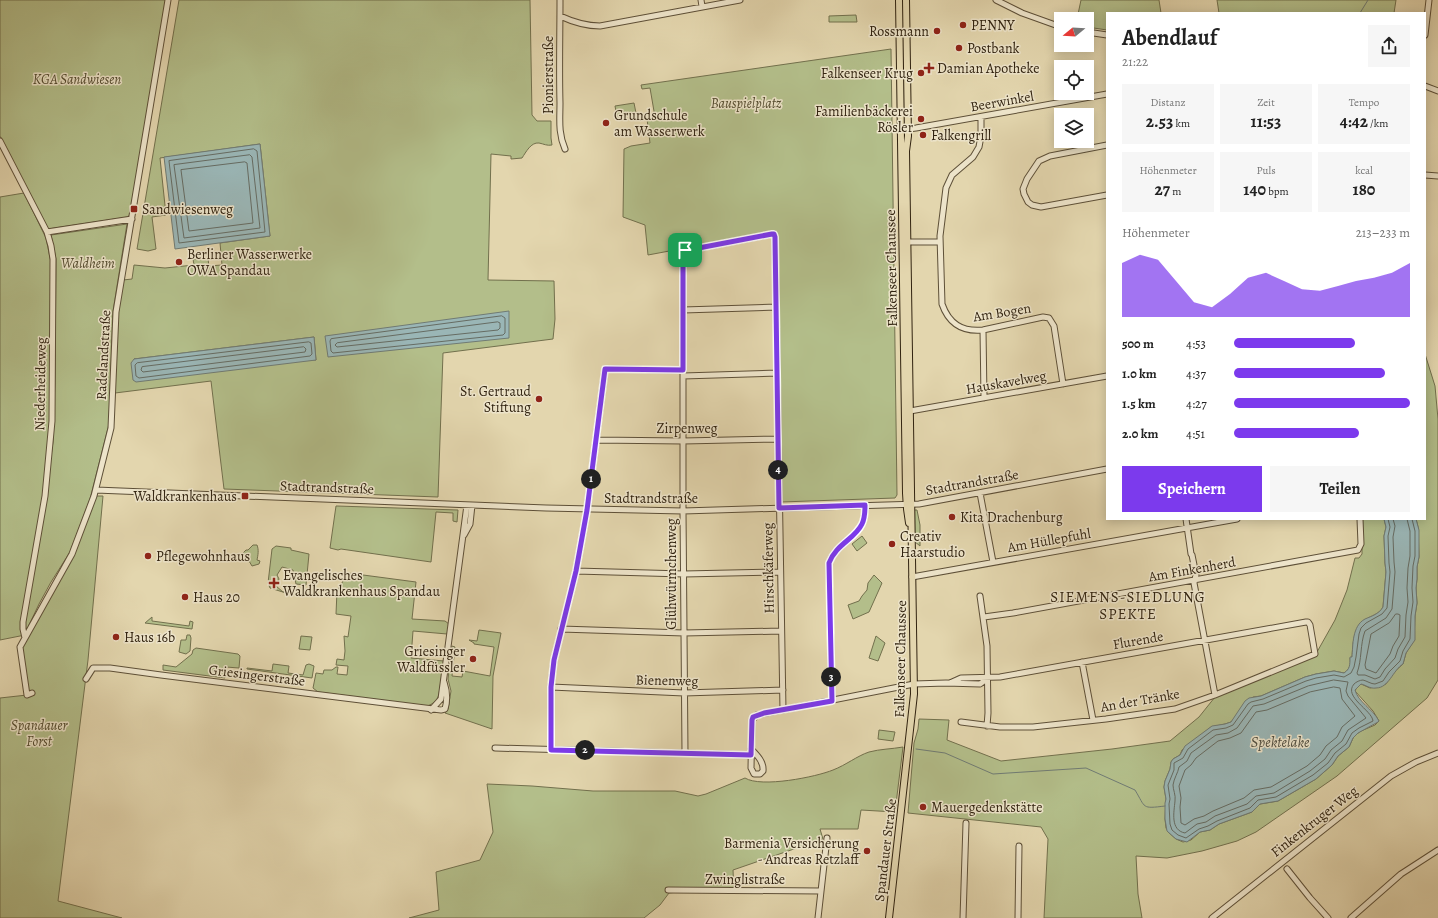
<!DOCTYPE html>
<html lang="de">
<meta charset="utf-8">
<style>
body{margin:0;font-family:Alegreya,serif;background:#f6f6f6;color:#222;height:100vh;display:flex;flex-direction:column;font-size:15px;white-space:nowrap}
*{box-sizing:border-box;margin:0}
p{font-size:13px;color:#767676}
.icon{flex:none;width:22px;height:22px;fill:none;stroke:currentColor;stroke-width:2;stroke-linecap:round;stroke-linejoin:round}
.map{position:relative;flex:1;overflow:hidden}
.drawer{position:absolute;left:1106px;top:12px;width:320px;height:508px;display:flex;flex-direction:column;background:#fff;border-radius:0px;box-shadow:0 2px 10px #0003}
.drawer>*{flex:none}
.needle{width:26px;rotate:252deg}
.fabs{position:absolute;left:1054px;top:12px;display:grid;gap:8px}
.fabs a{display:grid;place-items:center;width:40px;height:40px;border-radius:0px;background:#fff;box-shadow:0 2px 10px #0003;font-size:20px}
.pin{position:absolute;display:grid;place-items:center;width:34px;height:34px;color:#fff;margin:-17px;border-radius:8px;box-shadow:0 2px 6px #0006}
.km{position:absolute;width:20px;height:20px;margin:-10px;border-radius:50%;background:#222;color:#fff;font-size:11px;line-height:20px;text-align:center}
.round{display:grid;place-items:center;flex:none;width:42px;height:42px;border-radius:0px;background:#f6f6f6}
.summary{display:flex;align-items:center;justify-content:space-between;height:68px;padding:0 16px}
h1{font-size:22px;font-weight:600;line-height:30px}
.figures{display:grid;grid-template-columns:repeat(3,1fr);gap:6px;height:68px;padding:4px 16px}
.figures div{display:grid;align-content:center;border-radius:0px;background:#f6f6f6;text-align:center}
.figures b{font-size:17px;font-weight:600}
.figures small{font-size:11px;font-weight:400}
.figures p{font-size:11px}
.chart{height:112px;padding:8px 16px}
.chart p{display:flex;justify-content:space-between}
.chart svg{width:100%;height:72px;margin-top:4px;fill:#7c3aed;opacity:.7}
.cta{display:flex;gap:8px;margin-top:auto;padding:8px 16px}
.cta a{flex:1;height:46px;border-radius:0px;background:#7c3aed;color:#fff;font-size:16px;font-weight:600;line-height:46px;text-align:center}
.cta a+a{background:#f6f6f6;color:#222}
ul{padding:0 16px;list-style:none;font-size:13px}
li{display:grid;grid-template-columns:64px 48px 1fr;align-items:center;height:30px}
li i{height:10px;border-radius:5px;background:#7c3aed}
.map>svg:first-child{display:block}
</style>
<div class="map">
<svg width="1438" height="918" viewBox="0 0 1438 918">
<rect width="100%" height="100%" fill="#e3d6ae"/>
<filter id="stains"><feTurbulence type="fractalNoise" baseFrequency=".005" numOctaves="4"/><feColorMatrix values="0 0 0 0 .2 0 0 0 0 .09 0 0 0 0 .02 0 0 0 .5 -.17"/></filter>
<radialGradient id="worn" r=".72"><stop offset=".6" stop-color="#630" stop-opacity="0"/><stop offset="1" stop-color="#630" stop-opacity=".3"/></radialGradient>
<!-- green -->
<path fill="#b3be8a" stroke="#72704d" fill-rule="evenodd" d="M0,0H168L141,167L130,214L128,217L48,229L0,136Z
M179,0H530L532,115L537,121H551V138L552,145C547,146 544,144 539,143C531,142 526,152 522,158L511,159V156L491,154L488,280L554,281L555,319L553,339L443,353L438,497L224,489L211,381L115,393L117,312L123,280L132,279L134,265L165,268L194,265L193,259H208L209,266L222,265L220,243L270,236L260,144L160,158L166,215L152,217L156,249L148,251L137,249ZM314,337L316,360L134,359Z
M1081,0H1159L1161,13H1107V30L1087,27V19H1077Z
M1217,0H1396L1394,13H1219Z
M856,15L857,22H829V16Z
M891,49L897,495L895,498L781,502L776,231L648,255L645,225L623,217L624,149L631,146L650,143L647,119L655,117L650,88L642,89L641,85Z
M634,103L636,113L617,117L615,106Z
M24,193L46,238L51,263L50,463L53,442L55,377L56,259L51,235L127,224L113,311L109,424L90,499L70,552L51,582L39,604L29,625L27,633L72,554L94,496H103L88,660L58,901L122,918H0V698L27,695L20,647L25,635L0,640V197Z
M1425,354L1435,386L1438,419V680L1427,698L1337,776L1256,832L1237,841L1202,851L1167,858L1136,856L1138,894L1142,918H1044L1048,839L1041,827L908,813L914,743L918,729L919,719L949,720L947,740L1001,761L1112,749L1170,741L1199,717L1215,697L1317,655V652L1335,620L1347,590L1355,558H1359L1362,554V519H1384L1386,527L1384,536L1385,563L1386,572L1383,607C1380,613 1374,615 1368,618C1353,626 1353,642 1352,657L1350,658C1351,665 1350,669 1344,673L1334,671L1316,674L1305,677L1261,696L1253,697L1231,722L1225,724L1211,727L1182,750L1180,755L1173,759L1171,762L1170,769L1165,781L1164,787L1166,799L1165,819L1166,828L1169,833L1176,839L1183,842L1191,840L1200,832L1210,830L1219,824L1252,812L1260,804L1278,801L1316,779L1332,765L1338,756L1349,747L1354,736L1361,731L1375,725L1379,721L1373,711L1355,691L1357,687L1361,684L1370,688L1386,684L1392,674L1403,664L1406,653L1414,640L1415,616L1417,603L1416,588L1417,579V567L1419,557L1418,527L1416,519H1425Z
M336,506H337L458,510L457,522L453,521V513L436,512L431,562L341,549L338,550L330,548Z
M914,510H917L920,525V546L914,541Z
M862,536L867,543L857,551L852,544Z
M253,545H257C259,550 258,555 257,560L260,561L259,564L252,566L249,561H244L243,558L240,559L239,557L246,550H248Z
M276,546L291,548V550L309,554L306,585L296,584L293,570L282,567L277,575L279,579L276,586L283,592L285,591L286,593L270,588L268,583L272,549Z
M348,573L416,582L412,619L445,621L449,624L447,634L413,631L411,658L444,661L439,694C437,701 433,704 427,706L318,692L313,688L316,673L323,674L324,670H332L336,667H338L337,674L347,675L348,666L336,665L337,659L344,660L345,651L344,636L348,637L351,616L336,614L337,591Z
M874,575L882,583L869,612L853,619L848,605L859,601L862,596L867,590L868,583Z
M152,617V621L189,626L190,621L193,622L192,629L145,623Z
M479,630L501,633L493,676L492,729L445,713L448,709L451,691L448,679L452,646L455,647L452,676L462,677L463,671L490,676L494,647L474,644V643L469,640L477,641Z
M187,635H190L191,638L190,651L186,654L179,652L181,640H186Z
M301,636L312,637L310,650L299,649Z
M876,636L885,643L878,661L869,658Z
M196,648L238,654L240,656L239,668L226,667L225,678L163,670V665L176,667L192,654L193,650Z
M273,664L289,666L288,673L303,675L306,665L309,664L314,666L312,678L247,669V668L272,671Z
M879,730L895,732L893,741L878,739Z
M903,747L895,812L861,810L858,829H820L823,839L733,870L734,891H686L669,893L660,905L644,918H409L439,910L436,872L480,860L493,832L487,784L532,786L593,791H675L698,796L706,794L745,778C761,788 816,777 833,770C846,765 857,756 869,752C880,749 892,749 903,747Z"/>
<!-- water -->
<path fill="#9ab6b6" stroke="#707b74" d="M260,144L270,236L175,249L164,157Z
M509,311V338L328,357L325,336Z
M314,337L316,360L136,382L133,380L131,363L134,359Z
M1384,519H1416L1419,530V557L1417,567V579L1416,588L1417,603L1415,616V640L1406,653L1403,664C1393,670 1389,688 1376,688C1370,689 1366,685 1361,684L1355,690C1358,702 1373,709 1379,721L1378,722L1358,733L1353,738L1349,747L1338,756L1332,765L1316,779L1278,801L1260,804L1252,812L1219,824L1210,830L1200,832L1187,842L1176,839L1167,831L1165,819V803L1166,799L1164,787L1165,781L1170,769L1171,762L1173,759L1180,755L1185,746L1212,726L1225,724L1231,722L1245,701L1249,698L1261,696L1305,677L1316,674L1334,671L1344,673C1350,669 1350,665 1350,657H1352C1353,645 1352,626 1365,619C1372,616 1379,614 1383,607L1386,572L1385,563L1384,536L1386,527Z"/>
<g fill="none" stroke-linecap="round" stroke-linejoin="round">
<!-- shore -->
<path stroke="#666c63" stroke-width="1" d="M254,149L257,151L265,232L179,243L169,161Z
M250,155L252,157L260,228L184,238L174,165Z
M245,162L247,163L253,223L189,231L181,170Z
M502,316L505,318V333L503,335L333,353L331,351L330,341L331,339Z
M498,322L500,323V328L498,330L337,347L335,345L337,343Z
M309,342L311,343L312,354L310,356L139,378L136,376L135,365L137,363Z
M304,347L306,349L305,352L143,372L141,370L142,367Z
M1388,519L1390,527L1388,536L1389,563L1390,572L1387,608L1382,614L1366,623L1361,628L1359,634L1356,657L1354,667L1351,673L1344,677L1334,675L1316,678L1306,681L1263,699L1251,702L1248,704L1233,725L1226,728L1213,730L1188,749L1183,758L1174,763V770L1168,785L1170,799L1169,804L1170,824L1172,830L1178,835L1186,838L1199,829L1208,826L1217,821L1250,808L1258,800L1276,797L1313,775L1328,763L1335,753L1346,744L1352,733L1359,728L1373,721C1372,710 1343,697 1354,684C1356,682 1360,680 1363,680C1367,681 1371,684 1375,684L1383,681L1389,672L1400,661L1403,651L1410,639L1411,616L1413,602L1412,588L1413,566L1415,556V531L1412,519
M1393,519L1395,526L1393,537L1394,562L1395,572L1392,609L1386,618L1365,631C1360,644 1362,660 1357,673L1358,675H1365L1375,679L1380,677L1385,669L1395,658L1398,649L1405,637L1406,615L1408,602L1407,588L1408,568L1410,556V531L1407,519
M1396,614H1398L1400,615L1399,636L1393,646L1390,654L1376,673L1366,669L1365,665L1371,634L1389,623Z
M1334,680L1348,682L1346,691L1348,696L1366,718L1348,730L1342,741L1331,750L1325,759L1310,771L1274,793L1256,796L1247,804L1215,816L1206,822L1197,824L1185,833C1170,830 1174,812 1175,801C1176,795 1173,790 1173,785C1174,778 1178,773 1179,767L1187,761L1191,753L1216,735L1228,733L1237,728L1253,706L1264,704L1308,686Z
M1334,687L1340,688L1342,699L1355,716L1342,727L1337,737L1326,746L1320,755L1307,766L1271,787L1254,790L1244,798L1213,811L1204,816L1194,819L1185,825L1181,823L1180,807L1181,798L1179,786L1185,770L1191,765L1196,758L1218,741L1230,738L1241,733L1256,712L1267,710L1310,692Z"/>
<!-- stream -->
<path stroke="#707b74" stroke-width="1" d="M1360,13L1368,0
M916,749L945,753L993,774L1086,768L1135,790C1146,808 1141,809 1165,806"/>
<!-- minor casing -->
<g stroke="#5e5038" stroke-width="7">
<path id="minor" d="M560,0C560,34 559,68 560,103C560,119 558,133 565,149
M701,0L702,6
M996,0L1022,13L1061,27
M560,16C573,22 586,26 600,26L740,0
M1087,32L1107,35
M1425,35L1429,0
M1425,86L1438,91
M981,117V136L979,147L973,157L952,175L946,188L940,236L942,304C949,324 962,332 983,330L1043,317L1049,318L1054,326L1063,384
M901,130L916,128L1107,94
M0,141L47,232L51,246L53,259L52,421L45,496L23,622V629L25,638
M1107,145L1050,156L1039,161L1027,179L1023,189L1024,194L1028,202L1032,205L1041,207L1107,195
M1425,175L1438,176
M47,232L132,219
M908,242H940
M683,310L776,307
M983,330L984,398
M683,376L777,373
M910,411L1107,376
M596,440L683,441L778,439
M96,490L546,508L683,511L919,504L1107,469
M980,493L993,562
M1186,519L1191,554L1192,555L1196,575L1194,583L1215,695
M464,535L470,524L472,505
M576,571L684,574L780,572
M912,577L1237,519
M980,596L987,646L988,713L987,726
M984,617L1013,613L1358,550L1361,544L1360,519
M561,629L684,633L781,631
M1082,662L1093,720
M86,679L93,668H110L161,675L441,710L445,709C448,699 447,691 444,682
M950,683L961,678L1000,677L1306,622H1308L1310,625L1315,654L1215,695L1175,709L1106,719L1033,727H1000L961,722
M551,687L684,693L783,690
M32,693L27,695L20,647L72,554L94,496L111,428L116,312L168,0
M832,701L829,563C836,544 855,539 862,524C865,518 865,511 865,505
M431,710L441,699L467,505
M495,748L751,755
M751,749C757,755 764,762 763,771L760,774H754L751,768L752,720L757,715L914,684L946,683L980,684L988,678
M551,750V687L554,660L576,571L587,510L605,369L683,370
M685,753L683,511V251L772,234H774L775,237L783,710
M1287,869L1310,898L1328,918
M668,890L821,891
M818,918L827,838
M963,918L966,823
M1018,918L1019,846
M1212,918L1391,776L1416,762L1438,753
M1351,918L1401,874L1438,850"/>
</g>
<!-- major casing -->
<g stroke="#312310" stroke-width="8">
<path id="major" d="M899,0L906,493L907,509L909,523
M889,918L914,694L906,151L908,136L906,0"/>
</g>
<!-- minor -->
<use href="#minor" stroke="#ede4ca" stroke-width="5"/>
<!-- major -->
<use href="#major" stroke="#e3d6ae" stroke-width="6"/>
</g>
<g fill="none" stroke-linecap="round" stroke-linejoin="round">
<!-- route casing -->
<g stroke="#fff" stroke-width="8">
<path id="route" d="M772,234H774L775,237L779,508L865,505C865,511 865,518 862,524C855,539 836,544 829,563L832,701L764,713L753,717L752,720L751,755L551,750V687L554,660L576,571L587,510L605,369L683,370V251Z"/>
</g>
<!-- route -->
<use href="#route" stroke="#7c3aed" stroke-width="5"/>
</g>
<!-- markers -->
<g fill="#8f2418" stroke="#ede4ca" stroke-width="1.5">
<circle cx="963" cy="25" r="4"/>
<circle cx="937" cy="31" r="4"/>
<circle cx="959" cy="48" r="4"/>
<path d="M927 62h4v4h4v4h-4v4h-4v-4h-4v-4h4z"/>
<circle cx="921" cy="73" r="4"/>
<circle cx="921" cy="119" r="4"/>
<circle cx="606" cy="123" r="4"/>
<circle cx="923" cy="135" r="4"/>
<rect x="130" y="205" width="8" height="8" rx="2"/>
<circle cx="179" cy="262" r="4"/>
<circle cx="539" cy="399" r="4"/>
<rect x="241" y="492" width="8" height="8" rx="2"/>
<circle cx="952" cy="517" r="4"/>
<circle cx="892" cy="544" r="4"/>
<circle cx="148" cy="556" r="4"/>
<path d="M272 577h4v4h4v4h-4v4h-4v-4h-4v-4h4z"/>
<circle cx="185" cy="597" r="4"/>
<circle cx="116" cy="637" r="4"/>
<circle cx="473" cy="659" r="4"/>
<circle cx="923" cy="807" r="4"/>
<circle cx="867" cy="851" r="4"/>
</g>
<g text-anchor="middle" stroke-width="3" stroke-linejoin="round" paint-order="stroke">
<!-- poi labels -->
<g font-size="14" fill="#312310" stroke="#ede4ca" text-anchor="start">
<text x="971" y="30">PENNY</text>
<text x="929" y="36" text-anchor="end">Rossmann</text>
<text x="967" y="53">Postbank</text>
<text x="937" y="73">Damian Apotheke</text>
<text x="913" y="78" text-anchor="end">Falkenseer Krug</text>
<text x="913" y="116" text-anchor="end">Familienbäckerei<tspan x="913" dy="16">Rösler</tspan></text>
<text x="614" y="120">Grundschule<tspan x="614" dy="16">am Wasserwerk</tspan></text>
<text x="931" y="140">Falkengrill</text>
<text x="142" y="214">Sandwiesenweg</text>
<text x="187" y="259">Berliner Wasserwerke<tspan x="187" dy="16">OWA Spandau</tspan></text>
<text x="531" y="396" text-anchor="end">St. Gertraud<tspan x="531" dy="16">Stiftung</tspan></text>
<text x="237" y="501" text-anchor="end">Waldkrankenhaus</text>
<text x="960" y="522">Kita Drachenburg</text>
<text x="900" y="541">Creativ<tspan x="900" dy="16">Haarstudio</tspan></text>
<text x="156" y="561">Pflegewohnhaus</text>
<text x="283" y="580">Evangelisches<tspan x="283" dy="16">Waldkrankenhaus Spandau</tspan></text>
<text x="193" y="602">Haus 20</text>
<text x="124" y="642">Haus 16b</text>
<text x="465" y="656" text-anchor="end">Griesinger<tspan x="465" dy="16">Waldfüssler</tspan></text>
<text x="931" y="812">Mauergedenkstätte</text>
<text x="859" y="848" text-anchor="end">Barmenia Versicherung<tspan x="859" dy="16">- Andreas Retzlaff</tspan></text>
</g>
<!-- street labels -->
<g font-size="14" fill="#312310" stroke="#ede4ca">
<text transform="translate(548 75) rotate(-90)" y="5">Pionierstraße</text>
<text transform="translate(1002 101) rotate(-10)" y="5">Beerwinkel</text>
<text transform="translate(891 268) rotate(-91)" y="5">Falkenseer Chaussee</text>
<text transform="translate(1002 312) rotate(-9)" y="5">Am Bogen</text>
<text transform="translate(103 355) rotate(-87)" y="5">Radelandstraße</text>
<text transform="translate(1006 382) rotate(-10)" y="5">Hauskavelweg</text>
<text transform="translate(40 384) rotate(-89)" y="5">Niederheideweg</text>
<text x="687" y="433">Zirpenweg</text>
<text transform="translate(972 482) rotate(-10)" y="5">Stadtrandstraße</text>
<text transform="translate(327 487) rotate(2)" y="5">Stadtrandstraße</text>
<text x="651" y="503">Stadtrandstraße</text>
<text transform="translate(1049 540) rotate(-10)" y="5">Am Hüllepfuhl</text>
<text transform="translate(768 568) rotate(-91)" y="5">Hirschkäferweg</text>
<text transform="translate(1192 569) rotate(-10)" y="5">Am Finkenherd</text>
<text transform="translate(671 574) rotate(-90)" y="5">Glühwürmchenweg</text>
<text transform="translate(1138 640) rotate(-10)" y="5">Flurende</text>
<text transform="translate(900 659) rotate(-89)" y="5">Falkenseer Chaussee</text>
<text transform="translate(257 675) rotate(7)" y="5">Griesingerstraße</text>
<text transform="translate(667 680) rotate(1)" y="5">Bienenweg</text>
<text transform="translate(1140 700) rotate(-10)" y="5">An der Tränke</text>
<text transform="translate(1314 821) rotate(-38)" y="5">Finkenkruger Weg</text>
<text transform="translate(885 850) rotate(-83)" y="5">Spandauer Straße</text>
<text x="745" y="884">Zwinglistraße</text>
</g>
<!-- park labels -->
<g font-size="14" font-style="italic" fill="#524a2e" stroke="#ede4ca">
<text x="77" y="84">KGA Sandwiesen</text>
<text x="746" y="108">Bauspielplatz</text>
<text x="88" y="268">Waldheim</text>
<text x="39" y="730">Spandauer<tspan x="39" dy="16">Forst</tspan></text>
</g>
<!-- neighbourhood labels -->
<g font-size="15" letter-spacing="1" fill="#312310" stroke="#ede4ca">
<text x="1128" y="602">SIEMENS-SIEDLUNG<tspan x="1128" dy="17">SPEKTE</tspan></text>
</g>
<!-- water labels -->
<g font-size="15" font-style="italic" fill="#504f42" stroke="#ede4ca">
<text x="1280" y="747">Spektelake</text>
</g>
</g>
<rect width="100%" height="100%" filter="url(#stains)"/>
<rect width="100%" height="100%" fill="url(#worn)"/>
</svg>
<div class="fabs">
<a><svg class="needle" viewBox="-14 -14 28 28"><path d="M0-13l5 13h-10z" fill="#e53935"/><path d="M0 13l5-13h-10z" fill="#767676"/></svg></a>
<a><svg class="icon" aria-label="locate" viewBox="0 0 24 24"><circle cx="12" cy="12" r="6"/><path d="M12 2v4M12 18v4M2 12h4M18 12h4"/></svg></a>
<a><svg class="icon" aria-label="layers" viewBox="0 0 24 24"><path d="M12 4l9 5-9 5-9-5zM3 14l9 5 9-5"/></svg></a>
</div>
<div class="pin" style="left:685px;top:250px;background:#1e9e55"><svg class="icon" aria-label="arrive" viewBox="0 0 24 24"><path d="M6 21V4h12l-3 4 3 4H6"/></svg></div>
<b class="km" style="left:591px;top:479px">1</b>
<b class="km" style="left:585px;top:750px">2</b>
<b class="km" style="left:831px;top:677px">3</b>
<b class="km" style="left:778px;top:470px">4</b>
<section class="drawer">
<div class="summary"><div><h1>Abendlauf</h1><p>21:22</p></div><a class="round"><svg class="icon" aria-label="share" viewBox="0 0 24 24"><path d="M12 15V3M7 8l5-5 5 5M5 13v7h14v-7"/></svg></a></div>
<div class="figures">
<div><p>Distanz</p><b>2.53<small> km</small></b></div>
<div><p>Zeit</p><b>11:53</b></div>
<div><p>Tempo</p><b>4:42<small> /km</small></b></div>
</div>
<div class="figures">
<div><p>Höhenmeter</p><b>27<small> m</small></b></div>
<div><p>Puls</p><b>140<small> bpm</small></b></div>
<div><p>kcal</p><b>180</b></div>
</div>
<div class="chart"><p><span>Höhenmeter</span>213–233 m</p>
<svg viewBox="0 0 160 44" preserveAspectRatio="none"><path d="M0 44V11L10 6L20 9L30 22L40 35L50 38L60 30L70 20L80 17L90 22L100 27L110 28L120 25L130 22L140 20L150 17L160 11V44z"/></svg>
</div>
<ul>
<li><b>500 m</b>4:53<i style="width:69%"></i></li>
<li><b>1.0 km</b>4:37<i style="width:86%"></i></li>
<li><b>1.5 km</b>4:27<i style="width:100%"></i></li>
<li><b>2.0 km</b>4:51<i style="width:71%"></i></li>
</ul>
<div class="cta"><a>Speichern</a><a>Teilen</a></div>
</section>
</div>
